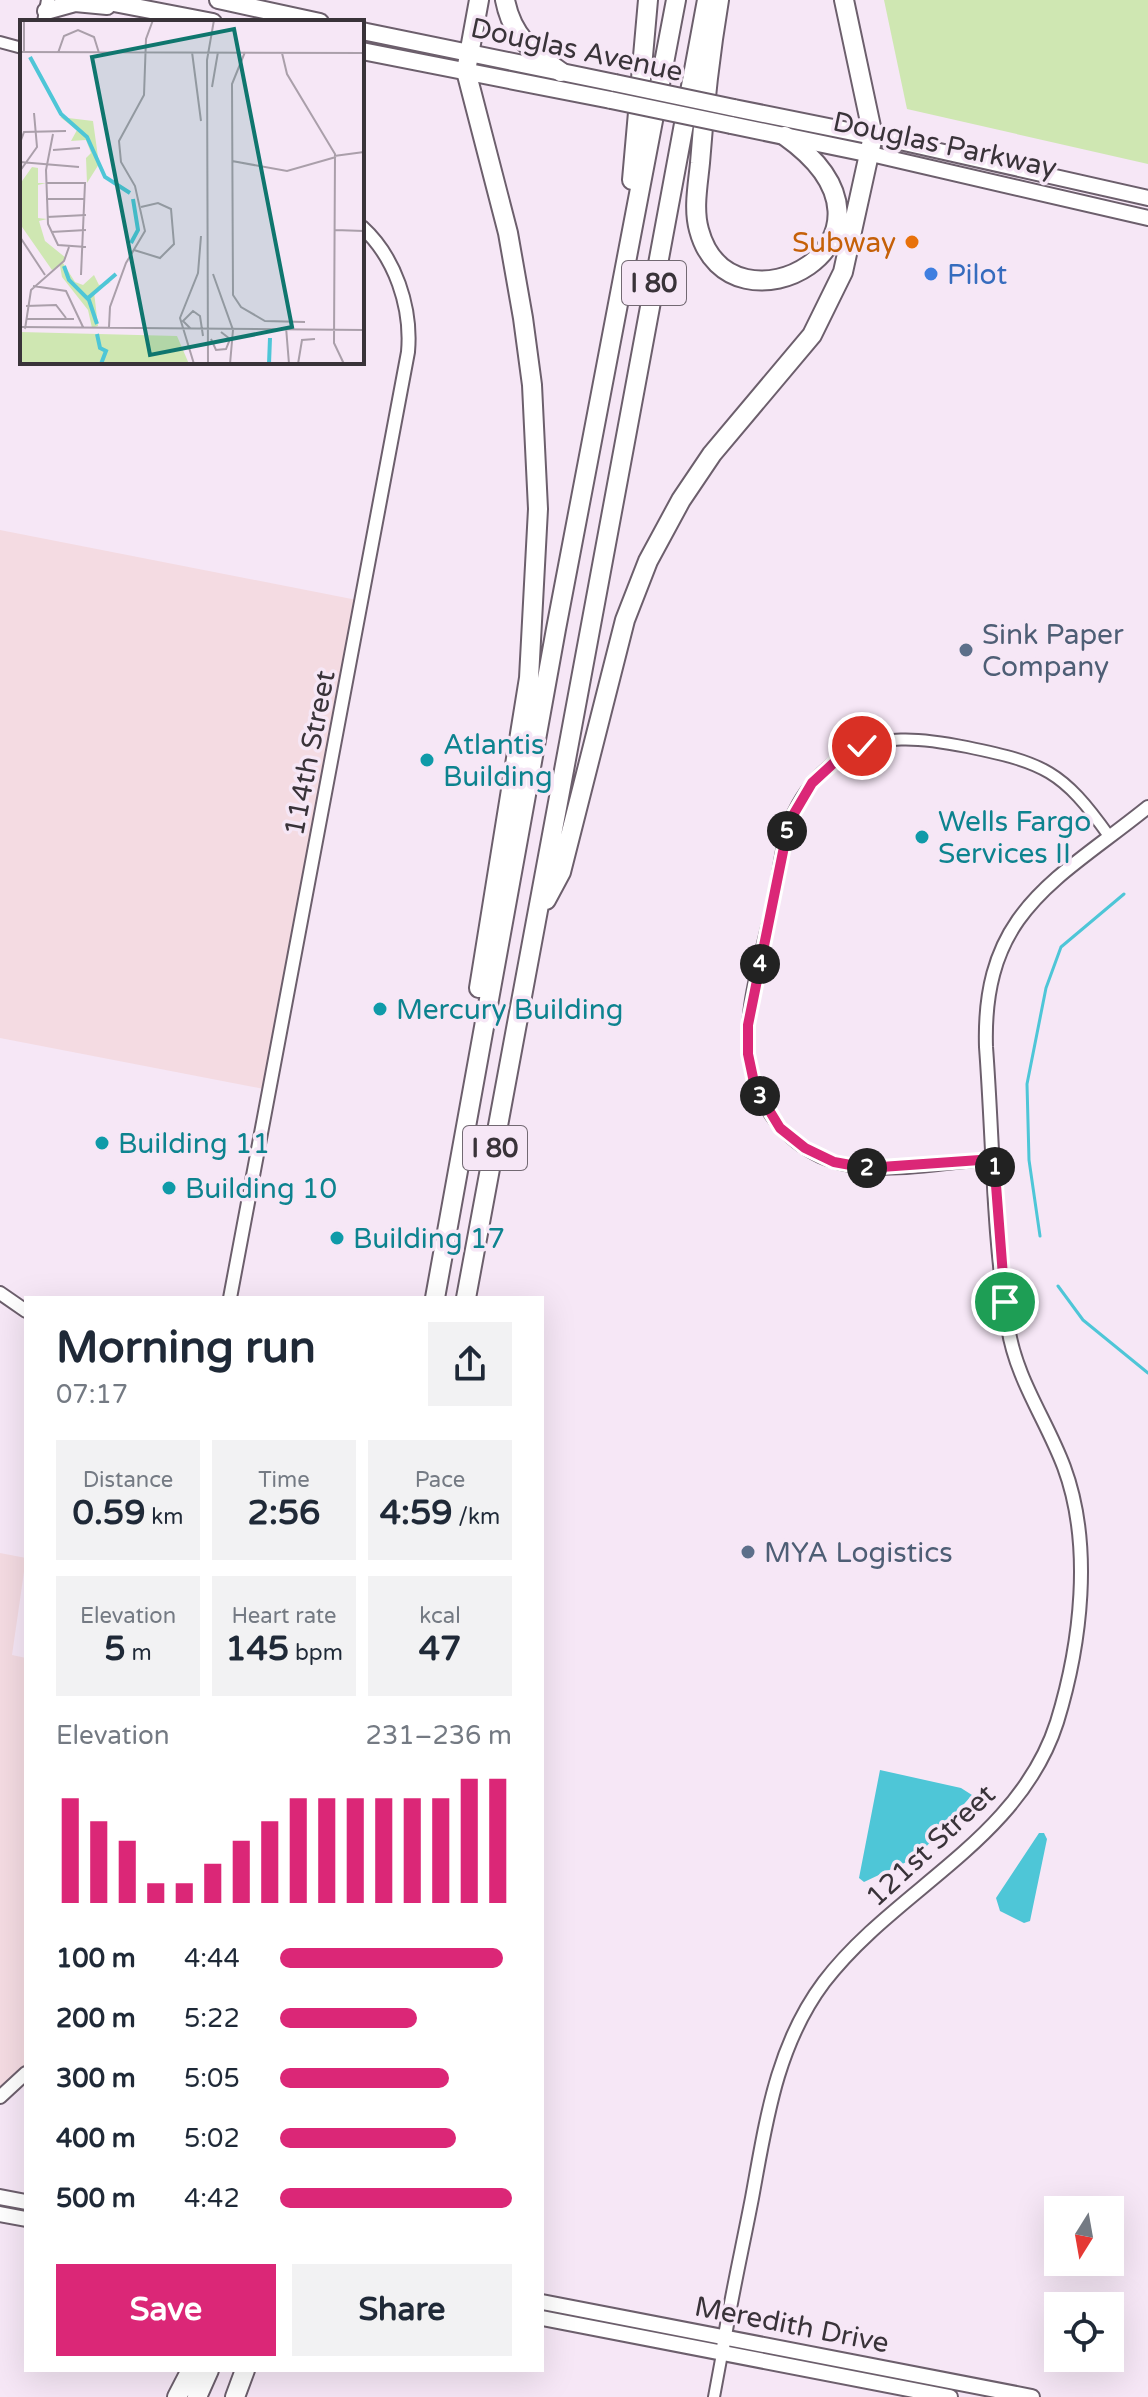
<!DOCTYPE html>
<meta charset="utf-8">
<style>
body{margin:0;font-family:"Varela Round",sans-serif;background:#f2f2f3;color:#1f2937;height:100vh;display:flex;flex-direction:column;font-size:30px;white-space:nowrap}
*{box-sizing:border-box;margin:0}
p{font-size:26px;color:#747a83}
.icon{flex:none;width:44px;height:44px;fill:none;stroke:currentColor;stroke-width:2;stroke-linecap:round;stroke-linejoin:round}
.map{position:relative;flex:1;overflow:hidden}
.side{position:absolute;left:24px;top:1296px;width:520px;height:1076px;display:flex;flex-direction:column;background:#fff;border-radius:0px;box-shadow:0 8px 32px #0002}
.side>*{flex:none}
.needle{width:52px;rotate:191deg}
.controls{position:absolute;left:1044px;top:2196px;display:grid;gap:16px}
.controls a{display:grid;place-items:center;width:80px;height:80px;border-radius:0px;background:#fff;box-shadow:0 8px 32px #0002;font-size:40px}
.pin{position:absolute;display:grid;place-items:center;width:68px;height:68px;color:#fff;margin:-34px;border:4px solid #fff;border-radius:50%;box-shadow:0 2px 8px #0007}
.km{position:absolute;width:40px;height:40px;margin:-20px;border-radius:50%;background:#222;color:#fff;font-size:22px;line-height:40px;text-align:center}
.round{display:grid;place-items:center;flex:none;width:84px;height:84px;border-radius:0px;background:#f2f2f3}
.summary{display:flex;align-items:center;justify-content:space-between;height:136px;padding:0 32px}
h1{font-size:44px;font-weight:700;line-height:60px}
.stats{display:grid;grid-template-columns:repeat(3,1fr);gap:12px;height:136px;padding:8px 32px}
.stats div{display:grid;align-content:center;border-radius:0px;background:#f2f2f3;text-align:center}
.stats b{font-size:34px;font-weight:700}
.stats small{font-size:22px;font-weight:400}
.stats p{font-size:22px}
.chart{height:224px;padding:16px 32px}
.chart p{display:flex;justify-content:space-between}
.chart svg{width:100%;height:144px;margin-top:8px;stroke:#db2777;stroke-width:6}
.cta{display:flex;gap:16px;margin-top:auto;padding:16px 32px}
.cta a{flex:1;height:92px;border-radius:0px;background:#db2777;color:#fff;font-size:32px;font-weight:700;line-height:92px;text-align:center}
.cta a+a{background:#f2f2f3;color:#1f2937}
ul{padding:0 32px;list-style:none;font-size:26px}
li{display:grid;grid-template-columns:128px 96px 1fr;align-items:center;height:60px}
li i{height:20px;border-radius:10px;background:#db2777}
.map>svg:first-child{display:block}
</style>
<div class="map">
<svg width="1148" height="2397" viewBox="0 0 1148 2397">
<rect width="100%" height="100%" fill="#f6e7f6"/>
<!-- industrial -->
<path fill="#f4dbe2" d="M0,530L362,601L269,1090L0,1038Z
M0,1553L26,1558L12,1655L26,1658V2073L0,2097Z"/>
<!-- green -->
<path fill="#cfe7b2" d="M884,0H1148V164L907,109Z"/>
<!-- water -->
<path fill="#4ec6d7" d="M880,1770L961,1788L972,1795L917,1857L864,1882L859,1878Z
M1039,1833H1044L1047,1839L1030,1921L1024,1923L1000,1911L996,1898Z"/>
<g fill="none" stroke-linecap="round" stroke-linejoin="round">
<!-- stream -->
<path stroke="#4ec6d7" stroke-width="3" d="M1040,1236L1029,1160L1027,1084L1046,988L1061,947L1124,894
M1058,1286L1083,1320L1148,1373"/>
<!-- minor casing -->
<g stroke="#6c5f6c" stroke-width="14">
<path id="minor" d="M0,42L22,48
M994,1159C940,1163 872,1180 820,1157C785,1141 759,1108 751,1070C739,1015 763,951 774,897C779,872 781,844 790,820C800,796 817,774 838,759C879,732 922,738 967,747C1044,763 1062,770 1109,836
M714,2397L722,2354"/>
</g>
<!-- tertiary casing -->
<g stroke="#6c5f6c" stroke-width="16">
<path id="tertiary" d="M44,22L48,0
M0,1293L26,1311
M230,1298L408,352C412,307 395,257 362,227
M0,2097L26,2073
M722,2354C730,2302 742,2250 752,2198C766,2122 776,2046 824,1982C895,1889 1019,1841 1057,1722C1081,1644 1093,1545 1064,1467C1046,1419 1016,1379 1008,1327C993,1236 993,1140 986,1047C982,911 1056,881 1148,807"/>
</g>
<!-- secondary casing -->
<g stroke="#6c5f6c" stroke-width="18">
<path id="secondary" d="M873,136L1148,198
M871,154L1148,218
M0,2197L26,2202
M0,2214L26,2219
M542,2302L1032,2397
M542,2318L950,2397"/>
</g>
<!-- primary casing -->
<g stroke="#6c5f6c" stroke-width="20">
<path id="primary" d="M98,0L213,22
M218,0L320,22
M46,11L75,3L107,6
M362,31L615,83
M362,51L611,100
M734,108L873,136
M731,125L871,154"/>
</g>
<!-- motorway casing -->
<g stroke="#6c5f6c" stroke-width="22">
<path id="motorway" d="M505,0C512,36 532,52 561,72
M719,0C710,54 704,108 700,163C698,184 693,209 699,230C730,346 931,240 785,136
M632,180L648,0
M546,900L561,872L625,620L648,561L681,500L712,454L812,335L843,272L873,136L844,0
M479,988L529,678L538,509L532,385L523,318L508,233L466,71L479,0
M435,1298L556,629L676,0
M466,1298L707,0
M177,2397L191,2370
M197,2397L209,2370
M235,2397L245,2370"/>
</g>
<!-- minor -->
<use href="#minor" stroke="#fff" stroke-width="10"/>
<!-- tertiary -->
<use href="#tertiary" stroke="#fff" stroke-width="12"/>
<!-- secondary -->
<use href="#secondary" stroke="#fff" stroke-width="14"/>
<!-- primary -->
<use href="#primary" stroke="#fff" stroke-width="16"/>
<!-- motorway -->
<use href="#motorway" stroke="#fff" stroke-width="18"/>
<!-- primary-bridge casing -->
<g stroke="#6c5f6c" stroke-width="20" stroke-linecap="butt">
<path id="primary-bridge" d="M615,83L734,108
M611,100L731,125"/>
</g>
<!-- primary-bridge -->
<use href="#primary-bridge" stroke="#fff" stroke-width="16"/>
</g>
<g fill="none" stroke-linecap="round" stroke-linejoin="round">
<!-- route casing -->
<g stroke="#fff" stroke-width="16">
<path id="route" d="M862,746L838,759L812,783L789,822L748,1025V1054L755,1087L780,1128L805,1148L834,1162L867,1168L994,1159L1005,1302"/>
</g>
<!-- route -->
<use href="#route" stroke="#db2777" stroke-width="10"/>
</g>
<!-- markers -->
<circle fill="#e8710a" stroke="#f6e7f6" stroke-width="3" cx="912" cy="242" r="8"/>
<circle fill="#3f7fe0" stroke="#f6e7f6" stroke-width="3" cx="931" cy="274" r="8"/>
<g fill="#5c6f8a" stroke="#f6e7f6" stroke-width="3">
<circle cx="966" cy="650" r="8"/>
<circle cx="748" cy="1552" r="8"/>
</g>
<g fill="#0f9aa8" stroke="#f6e7f6" stroke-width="3">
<circle cx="427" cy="760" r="8"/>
<circle cx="922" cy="837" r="8"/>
<circle cx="380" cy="1009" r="8"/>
<circle cx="102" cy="1143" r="8"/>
<circle cx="169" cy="1188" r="8"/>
<circle cx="337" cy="1238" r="8"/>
</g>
<g text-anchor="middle" stroke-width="7" stroke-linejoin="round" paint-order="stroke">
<!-- shield labels -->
<g fill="#f6e7f6" stroke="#726972" stroke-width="2">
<rect x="622" y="261" width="64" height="44" rx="6"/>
<rect x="463" y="1126" width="64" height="44" rx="6"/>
</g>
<g font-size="26" font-weight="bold" fill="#393339">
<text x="654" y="292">I 80</text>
<text x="495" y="1157">I 80</text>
</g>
<!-- street labels -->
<g font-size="28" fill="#393339" stroke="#f6e7f6">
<text transform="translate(577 49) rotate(12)" y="10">Douglas Avenue</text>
<text transform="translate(945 144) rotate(12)" y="10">Douglas Parkway</text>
<text transform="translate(309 753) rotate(-79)" y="10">114th Street</text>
<text transform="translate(930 1845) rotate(-43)" y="10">121st Street</text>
<text transform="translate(792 2324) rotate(11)" y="10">Meredith Drive</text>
</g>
<!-- food labels -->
<g font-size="28" fill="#c56008" stroke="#f6e7f6" text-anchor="end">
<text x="896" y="252">Subway</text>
</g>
<!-- shop labels -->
<g font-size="28" fill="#366cbe" stroke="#f6e7f6" text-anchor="start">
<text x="947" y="284">Pilot</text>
</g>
<!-- service labels -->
<g font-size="28" fill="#4e5e75" stroke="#f6e7f6" text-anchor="start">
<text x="982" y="644">Sink Paper<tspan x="982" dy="32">Company</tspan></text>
<text x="764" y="1562">MYA Logistics</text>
</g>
<!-- culture labels -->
<g font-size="28" fill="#0d838f" stroke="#f6e7f6" text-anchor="start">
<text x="443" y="754">Atlantis<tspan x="443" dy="32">Building</tspan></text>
<text x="938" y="831">Wells Fargo<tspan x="938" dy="32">Services II</tspan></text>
<text x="396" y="1019">Mercury Building</text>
<text x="118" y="1153">Building 11</text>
<text x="185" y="1198">Building 10</text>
<text x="353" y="1248">Building 17</text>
</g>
</g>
<!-- overview -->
<g transform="translate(20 20)">
<rect width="344" height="344" fill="#f6e7f6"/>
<path d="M40,97L73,101L79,144L67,163L66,138L71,133L66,120L35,122L51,121L57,110ZM12,147L18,148V163H26L18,165V198L27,199L19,201L25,221L46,238L43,243L55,262L63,265L74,255L79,265L91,262L74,272L78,306L72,308L68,290L42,257L40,246L32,250L0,204V164ZM0,312L157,316L169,344H0Z" fill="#cfe7b2"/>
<path fill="none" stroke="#4ec6d7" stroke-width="4" d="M10,37L41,94L67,117L85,157L110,173M111,223L118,210L113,179M44,246L49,260L69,280L77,304M68,278L96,254M77,314L80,328L86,331L81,344M249,344L250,318"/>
<path fill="none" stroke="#aa9faa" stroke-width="2" d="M4,0V33M0,32L344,33M172,32L181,101M225,32L212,64L213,275L221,287L245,301L285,302M38,33L44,16L58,10L74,17L79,33M262,33L267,54L315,134L314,323L324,344M192,67L198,32M33,114L26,150L28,204L38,225L66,227M0,123L4,112L46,111M33,130L60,128M314,136L344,132M212,141L267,151L316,137M0,142L59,147M0,151L17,127L14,93M26,163H65L61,255M26,179H65M27,197L66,195M315,210L344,211M31,212L66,210M0,217L25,255M114,230L140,238L154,224L151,189L138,183L121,187M193,254L213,310L210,344M13,266L46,271L63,307M6,286L36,285L46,298M6,299H54M0,307L344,310M89,307L90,287L106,243L125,211L115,166L101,142L99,121L124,75L126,19L133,0M266,307L269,344M5,309L11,270L44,241L49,227M171,309L163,301L173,291L180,296L183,316M191,319L196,330L206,329L210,319L201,312M174,344L160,298L178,253L181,216M188,344L187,40L194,0M278,344L282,320L295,319"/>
<path fill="#0f766e" fill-opacity="0.15" stroke="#0f766e" stroke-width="4" d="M214,9L272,307L130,335L72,37Z"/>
<rect width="344" height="344" fill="none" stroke="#393339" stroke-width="4"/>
</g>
</svg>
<div class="controls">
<a><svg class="needle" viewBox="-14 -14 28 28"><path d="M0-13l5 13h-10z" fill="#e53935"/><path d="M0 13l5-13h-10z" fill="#747a83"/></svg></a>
<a><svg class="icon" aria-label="locate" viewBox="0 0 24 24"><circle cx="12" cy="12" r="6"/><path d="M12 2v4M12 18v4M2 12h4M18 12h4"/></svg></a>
</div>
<div class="pin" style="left:1005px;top:1302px;background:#1e9e55"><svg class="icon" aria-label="arrive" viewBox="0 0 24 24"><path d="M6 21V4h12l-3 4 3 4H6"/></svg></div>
<div class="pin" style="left:862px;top:746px;background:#d93025"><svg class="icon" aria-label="check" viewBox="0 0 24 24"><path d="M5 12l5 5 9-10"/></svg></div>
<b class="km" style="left:995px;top:1167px">1</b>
<b class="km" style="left:867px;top:1168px">2</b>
<b class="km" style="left:760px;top:1096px">3</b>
<b class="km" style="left:760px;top:964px">4</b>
<b class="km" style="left:787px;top:831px">5</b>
<section class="side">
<div class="summary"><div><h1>Morning run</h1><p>07:17</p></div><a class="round"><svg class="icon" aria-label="share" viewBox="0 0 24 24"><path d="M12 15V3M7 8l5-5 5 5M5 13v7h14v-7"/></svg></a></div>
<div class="stats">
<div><p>Distance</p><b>0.59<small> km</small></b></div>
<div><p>Time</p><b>2:56</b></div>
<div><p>Pace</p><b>4:59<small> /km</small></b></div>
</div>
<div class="stats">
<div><p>Elevation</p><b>5<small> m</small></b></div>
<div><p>Heart rate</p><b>145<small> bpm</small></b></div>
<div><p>kcal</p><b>47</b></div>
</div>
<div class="chart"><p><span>Elevation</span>231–236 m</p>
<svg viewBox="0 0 160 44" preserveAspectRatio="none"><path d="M5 44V12M15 44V19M25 44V25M35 44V38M45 44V38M55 44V32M65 44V25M75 44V19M85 44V12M95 44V12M105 44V12M115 44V12M125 44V12M135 44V12M145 44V6M155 44V6"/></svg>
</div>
<ul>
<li><b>100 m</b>4:44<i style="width:96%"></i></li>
<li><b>200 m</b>5:22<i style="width:59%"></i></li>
<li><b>300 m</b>5:05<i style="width:73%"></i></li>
<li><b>400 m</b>5:02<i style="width:76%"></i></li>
<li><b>500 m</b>4:42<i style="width:100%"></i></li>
</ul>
<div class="cta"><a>Save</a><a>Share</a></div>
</section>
</div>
